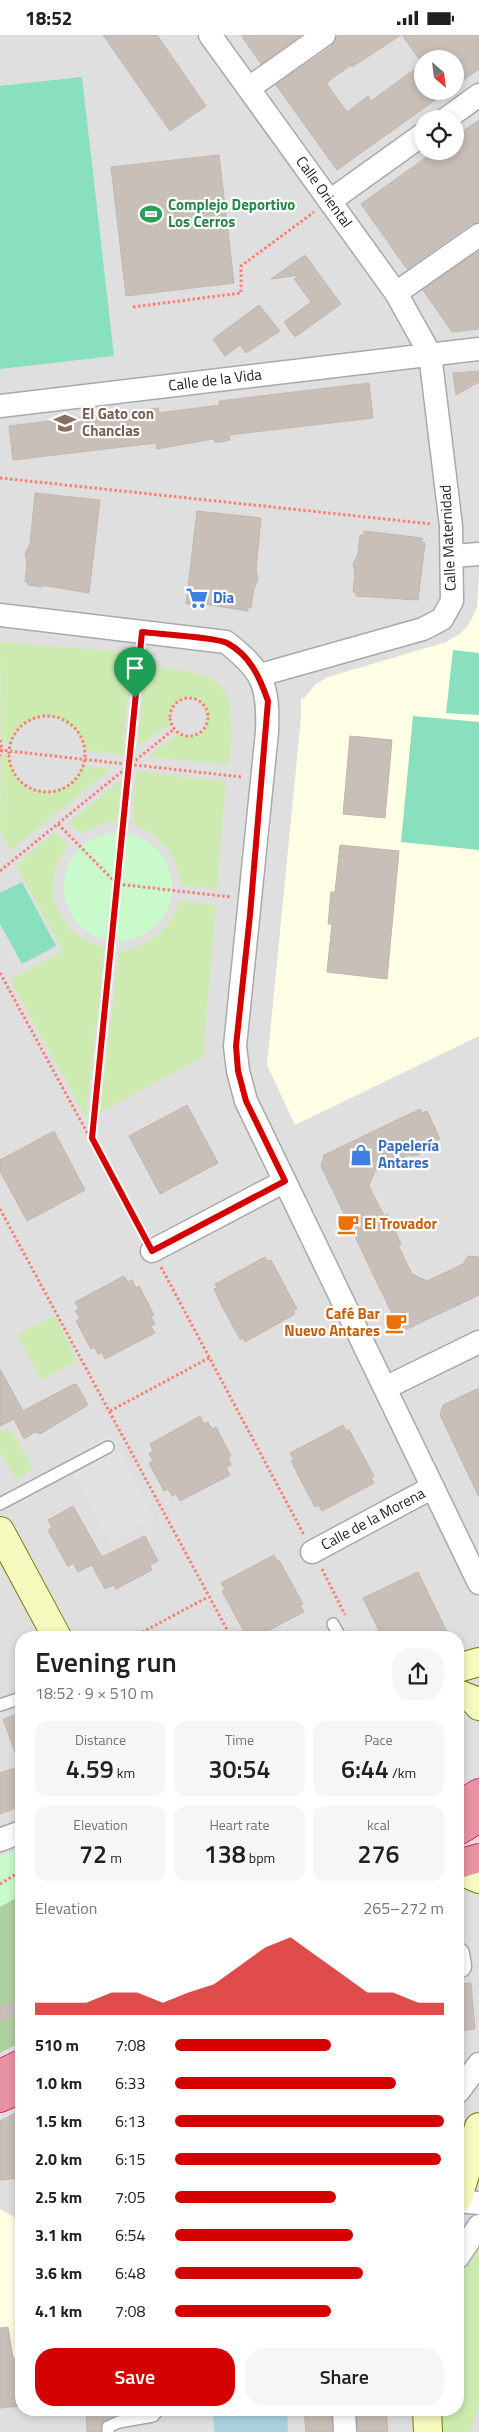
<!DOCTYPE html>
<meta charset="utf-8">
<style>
body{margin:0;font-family:"Titillium Web",sans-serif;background:#f6f6f6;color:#202124;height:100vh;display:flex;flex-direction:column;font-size:19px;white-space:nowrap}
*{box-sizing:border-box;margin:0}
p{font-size:16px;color:#757577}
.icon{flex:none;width:28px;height:28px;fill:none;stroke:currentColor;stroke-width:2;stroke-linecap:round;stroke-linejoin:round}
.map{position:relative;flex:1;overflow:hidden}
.panel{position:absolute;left:15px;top:1596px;width:449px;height:785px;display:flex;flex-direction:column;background:#fff;border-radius:20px;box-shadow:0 2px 8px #0003}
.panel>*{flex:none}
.needle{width:32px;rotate:152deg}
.fabs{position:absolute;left:414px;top:15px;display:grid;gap:10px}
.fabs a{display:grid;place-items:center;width:50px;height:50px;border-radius:50%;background:#fff;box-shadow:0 2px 8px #0003;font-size:25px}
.pin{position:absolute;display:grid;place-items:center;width:42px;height:42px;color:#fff;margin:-51px -21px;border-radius:50% 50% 50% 0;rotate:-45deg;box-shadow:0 0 5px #0007}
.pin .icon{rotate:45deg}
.round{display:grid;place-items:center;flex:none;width:52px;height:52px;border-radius:20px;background:#f6f6f6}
.summary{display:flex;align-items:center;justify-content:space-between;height:85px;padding:0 20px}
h1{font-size:28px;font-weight:600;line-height:38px}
.stats{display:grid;grid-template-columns:repeat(3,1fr);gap:8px;height:85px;padding:5px 20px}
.stats div{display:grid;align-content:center;border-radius:12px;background:#f6f6f6;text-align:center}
.stats b{font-size:25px;font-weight:600}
.stats small{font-size:14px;font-weight:400}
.stats p{font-size:14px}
.chart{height:140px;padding:10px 20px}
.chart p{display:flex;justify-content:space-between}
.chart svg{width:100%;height:90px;margin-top:5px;fill:#d40000;opacity:.7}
.action{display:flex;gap:10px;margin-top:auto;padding:10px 20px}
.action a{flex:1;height:58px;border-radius:20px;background:#d40000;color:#fff;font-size:20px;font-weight:600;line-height:58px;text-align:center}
.action a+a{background:#f6f6f6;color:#202124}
ul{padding:0 20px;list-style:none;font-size:16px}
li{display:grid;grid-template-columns:80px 60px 1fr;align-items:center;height:38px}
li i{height:12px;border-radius:6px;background:#d40000}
.status{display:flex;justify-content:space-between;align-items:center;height:35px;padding:0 25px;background:#fff;direction:ltr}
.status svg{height:14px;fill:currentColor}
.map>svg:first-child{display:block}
</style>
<div class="status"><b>18:52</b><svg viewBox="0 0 49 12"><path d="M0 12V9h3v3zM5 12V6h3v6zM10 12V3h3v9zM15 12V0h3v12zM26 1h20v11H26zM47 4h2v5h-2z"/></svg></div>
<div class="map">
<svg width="479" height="2397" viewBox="0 0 479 2397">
<rect width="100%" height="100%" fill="#f2efe9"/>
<!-- residential -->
<path fill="#e0dfdf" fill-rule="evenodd" d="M0,0H479V2397H0ZM422,24H455V56H422ZM422,84H455V116H422ZM21,1602H458V2375H21Z"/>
<!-- education -->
<path fill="#ffffe5" d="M479,541V1001L295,1090L267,1030L301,682V663H304L316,649L328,642L446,607L461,598L469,589L477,572Z
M0,2174L21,2186V2371L0,2373Z"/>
<!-- grass -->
<path fill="#cdebb0" d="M0,607L131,617L123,720L84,715C76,674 24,668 10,708L1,706Z
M146,631C230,640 237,645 229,730L148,722L178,698C219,715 211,645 178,667C171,672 169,679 171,688L137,712Z
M1,720H9C12,764 66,768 83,730L111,734L11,815L0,795Z
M136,736L226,747L217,854L181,850C177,819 161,800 132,789Z
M121,745L118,787L100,790L80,799L69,787Z
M55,797L68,811C64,817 59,824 56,832C44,868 69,905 105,912L86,1083L10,945L63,916L16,830Z
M179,865L216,870L203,1022L100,1078L119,917C146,912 174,893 179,865Z
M55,1280L77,1326L41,1345L17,1300Z
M0,1395L12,1397L33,1434L16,1444L0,1417Z
M479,2208V2370L470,2397H442L441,2375H458V2245L466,2227Z"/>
<!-- forest -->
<path fill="#add19e" d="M21,1860V2007L0,2018V1872Z"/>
<!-- park -->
<path fill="#c8facc" d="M64 852a54 54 0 1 1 108 0a54 54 0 1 1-108 0Z
M21,1814V1860L0,1872V1822Z"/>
<!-- pitch -->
<path fill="#88e0be" d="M82,42L114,321L0,334V51Z
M453,615L479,618V680L446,678Z
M413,681L479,687V815L401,807Z
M22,847L56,911L22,929L0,889V858Z"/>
<!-- parking -->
<path fill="#e2e2e2" d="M111,1399L155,1483L109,1507L65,1423Z"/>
<!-- water -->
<path fill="#aad3df" d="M213,2375H287L288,2397H214Z"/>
<!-- building -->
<path fill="#c7bfb8" stroke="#c4b6ab" d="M103,0H157L206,71L170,96Z
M241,0H301L261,29Z
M337,0H401L352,32L351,30L326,48L347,77L368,61L371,66L422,29V56H448L337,135L276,50L332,11Z
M402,0H479V34L455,51V24H419Z
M479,85V187L471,189L407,234L361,169L435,116H455V102Z
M219,120L234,248L126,261L111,132Z
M479,216V294L452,297L423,255Z
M305,220L341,269L295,302L284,287L311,267L294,244L299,240L271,244Z
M259,270L280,296L246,318L240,310L225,321L213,304Z
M479,336V347L456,360L453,338Z
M369,348L373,383L229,400L230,405L220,407H215L213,404L157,414L156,408L13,425L9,391L158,373L159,378L220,370L219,366Z
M35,458L100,465L89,558L42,550V552L28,550V547H25L27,527L25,519L30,509Z
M197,476L261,483L256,535L258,545L254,553L251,573L248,572V576L204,569V570L186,569Z
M364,496L422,503V507L425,508L418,565L356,561V557H353L355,537L353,529L358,519L360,500H364Z
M350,701L392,705L385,783L343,779Z
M340,810L399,816L387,944L327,937L332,889H328L331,857H335Z
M187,1070L218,1128L160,1159L129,1101Z
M420,1074L422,1078L427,1076L440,1104L424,1112L419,1120L411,1121L410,1119L375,1136L369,1151L384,1181L387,1179L392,1191L397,1193L396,1198L401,1209L398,1210L412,1239L427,1246L463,1229L468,1221L479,1222V1260L407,1294L398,1291L321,1131L324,1120Z
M54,1096L85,1155L27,1186L0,1136V1125Z
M265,1222L267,1226L271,1225L297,1274L293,1275L295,1279L245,1307L243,1303L240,1304L223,1273L214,1254L217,1253L215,1249Z
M124,1241L128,1247L132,1245L136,1253L139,1251L154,1280L151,1282L155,1289L151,1291L155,1298L105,1324L102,1317L98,1319L94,1312L91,1314L76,1286L80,1283L75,1276L79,1274L75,1267Z
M0,1334L23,1376L74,1349L77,1350L88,1370L40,1399L35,1397L24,1404L14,1384L0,1391Z
M479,1353V1462L440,1380L443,1370Z
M200,1381L204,1389L208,1387L212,1394L216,1392L231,1421L228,1423L231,1430L226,1433L230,1440L180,1466L176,1459L172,1461L168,1454L164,1456L149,1428L153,1426L149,1418L153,1416L150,1409Z
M343,1390L346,1396L349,1395L374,1441L371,1443L374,1448L322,1476L318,1470L315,1472L307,1457L291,1426L294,1425L290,1418Z
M73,1471L102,1522L145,1501L158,1526L150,1530L152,1535L116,1554L114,1550L105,1554L92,1530L78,1537L73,1528L68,1532L48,1495L52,1493L48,1485Z
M274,1520L277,1526L279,1525L303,1569L300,1570L304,1577L256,1602H247L222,1556L225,1555L221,1548Z
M418,1537L447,1597L435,1602H382L363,1563Z
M21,1678V1728H19L3,1684Z
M21,1731V1771L0,1779V1738Z
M471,1948L475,1994L458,1996V1949Z
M21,1964V1979L0,1986V1971Z
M21,2075V2143L0,2145V2086Z
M8,2292L13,2323L21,2321V2371L0,2373V2293Z
M86,2375H116V2380L102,2388L100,2397H87Z
M304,2375H331L332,2397H306Z
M357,2375H386L388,2397H358Z"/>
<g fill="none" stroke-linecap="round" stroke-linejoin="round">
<!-- lane casing -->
<g stroke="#a9a9a9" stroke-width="14">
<path id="lane" d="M0,1469L108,1412
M333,1589L340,1602
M0,1670L21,1663
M108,2397V2392L119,2387L153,2381L158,2375"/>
</g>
<!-- street casing -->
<g stroke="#a9a9a9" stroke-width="25">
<path id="street" d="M210,0L396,258L430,319L451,491L452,566L442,584L423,594L260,640
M249,53L324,0
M446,84L479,60
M330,166L422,100
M396,258L479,200
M0,371L479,314
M452,521L479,519
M0,580L226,607C263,636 269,650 267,697L235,1011L238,1036L246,1066L479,1548
M152,1216L285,1146
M385,1353L479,1307
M312,1517L433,1452
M0,1805L21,1797
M458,1919L460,1931
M458,2057L479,2029
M458,2166L479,2168
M458,2222L479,2191
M344,2375L345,2397"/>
</g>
<!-- secondary casing -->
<g stroke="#707d05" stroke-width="30">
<path id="secondary" d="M0,1496L57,1602
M458,1633L479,1627
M458,1659L474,1665L479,1671
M458,1835L479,1844
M458,2163L479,2092
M427,2375L428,2397"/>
</g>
<!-- highway casing -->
<g stroke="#dc2a67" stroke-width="30">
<path id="highway" d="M458,1771L479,1758
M458,1796L479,1783
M458,1829L479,1823
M0,2039L21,2029
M0,2063L21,2054"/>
</g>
<!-- path -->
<path stroke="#fa8072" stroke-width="3" stroke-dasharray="2.5 2.5" stroke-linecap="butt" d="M133,272L241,258V231L314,177
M0,443L432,489
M170 682a19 19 0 1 1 38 0a19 19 0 1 1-38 0Z
M9 719a38 38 0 1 1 76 0a38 38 0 1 1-76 0Z
M0,705L2,715L0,721
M0,715L242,742
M58,789L117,849L231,862
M0,836L174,694
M0,938L142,1198
M92,1102L140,616
M0,1174L231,1602
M161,1232L304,1500
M110,1376L209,1323
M322,1534L345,1580
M133,1602L208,1562
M0,1849L21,1836"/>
<!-- lane -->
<use href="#lane" stroke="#fff" stroke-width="11"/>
<!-- street -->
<use href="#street" stroke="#fff" stroke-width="22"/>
<!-- secondary -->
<use href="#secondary" stroke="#f7fabf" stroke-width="28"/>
<!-- highway -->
<use href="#highway" stroke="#e892a2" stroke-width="28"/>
</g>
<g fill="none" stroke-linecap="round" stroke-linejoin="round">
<!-- route casing -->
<g stroke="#fff" stroke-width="10">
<path id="route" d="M142,597C157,599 217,602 227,608C250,620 260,643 268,666L250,880L236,1011L238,1036L246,1066L285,1146L152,1216L92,1103Z"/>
</g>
<!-- route -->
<use href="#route" stroke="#d40000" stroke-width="6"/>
</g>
<!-- icons -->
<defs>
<g id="stadium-bare" transform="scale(1.725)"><path d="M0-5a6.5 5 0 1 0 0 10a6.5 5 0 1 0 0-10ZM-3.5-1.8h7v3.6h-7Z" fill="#2e9e5b" stroke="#fff" stroke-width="2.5" paint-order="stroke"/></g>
<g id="school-bare" transform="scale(1.725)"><path d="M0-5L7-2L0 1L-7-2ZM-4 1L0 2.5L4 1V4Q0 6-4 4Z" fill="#8d6e63" stroke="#fff" stroke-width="2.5" paint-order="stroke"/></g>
<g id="supermarket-bare" transform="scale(1.725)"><path d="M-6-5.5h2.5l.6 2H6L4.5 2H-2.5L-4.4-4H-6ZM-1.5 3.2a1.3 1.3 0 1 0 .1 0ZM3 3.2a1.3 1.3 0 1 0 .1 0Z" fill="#3f7fe0" stroke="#fff" stroke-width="2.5" paint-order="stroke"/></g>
<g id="shop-bare" transform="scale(1.725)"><path d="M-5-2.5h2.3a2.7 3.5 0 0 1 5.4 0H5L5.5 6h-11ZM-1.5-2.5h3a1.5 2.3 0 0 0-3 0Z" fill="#3f7fe0" stroke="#fff" stroke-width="2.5" paint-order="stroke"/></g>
<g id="cafe-bare" transform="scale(1.725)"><path d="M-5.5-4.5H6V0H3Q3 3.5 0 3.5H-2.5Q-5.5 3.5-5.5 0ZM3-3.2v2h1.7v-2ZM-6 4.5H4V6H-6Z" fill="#e8710a" stroke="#fff" stroke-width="2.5" paint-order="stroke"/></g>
</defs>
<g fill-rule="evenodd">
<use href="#stadium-bare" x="151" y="179"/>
<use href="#school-bare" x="65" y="388"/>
<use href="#supermarket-bare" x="197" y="563"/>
<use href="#shop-bare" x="361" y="1120"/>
<use href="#cafe-bare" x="348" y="1189"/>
<use href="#cafe-bare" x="396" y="1288"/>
</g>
<g text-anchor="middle" stroke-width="4.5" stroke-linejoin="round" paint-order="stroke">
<!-- street labels -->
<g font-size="15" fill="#222" stroke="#fff">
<text transform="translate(324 157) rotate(54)" y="5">Calle Oriental</text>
<text transform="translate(215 345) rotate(-7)" y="5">Calle de la Vida</text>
<text transform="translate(448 503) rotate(-93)" y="5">Calle Maternidad</text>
<text transform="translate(373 1484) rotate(-28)" y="5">Calle de la Morena</text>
</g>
<!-- leisure labels -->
<g font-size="15" font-weight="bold" fill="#27864d" stroke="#fff" text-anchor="start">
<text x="168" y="175">Complejo Deportivo<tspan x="168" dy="17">Los Cerros</tspan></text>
</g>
<!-- education labels -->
<g font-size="15" font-weight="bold" fill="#785e54" stroke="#fff" text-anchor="start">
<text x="82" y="384">El Gato con<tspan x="82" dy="17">Chanclas</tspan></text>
</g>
<!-- shop labels -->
<g font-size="15" font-weight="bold" fill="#366cbe" stroke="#fff" text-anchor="start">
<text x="213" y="568">Dia</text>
<text x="378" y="1116">Papelería<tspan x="378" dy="17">Antares</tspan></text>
</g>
<!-- food labels -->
<g font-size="15" font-weight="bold" fill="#c56008" stroke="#fff" text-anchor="start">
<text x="364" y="1194">El Trovador</text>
<text x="380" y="1284" text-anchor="end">Café Bar<tspan x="380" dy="17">Nuevo Antares</tspan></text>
</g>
</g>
</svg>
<div class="fabs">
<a><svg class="needle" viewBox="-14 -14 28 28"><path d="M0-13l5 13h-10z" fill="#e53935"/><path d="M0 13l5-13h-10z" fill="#757577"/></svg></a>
<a><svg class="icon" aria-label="locate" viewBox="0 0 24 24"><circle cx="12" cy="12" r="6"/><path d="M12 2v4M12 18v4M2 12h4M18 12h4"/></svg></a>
</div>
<div class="pin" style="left:135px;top:663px;background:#1e9e55"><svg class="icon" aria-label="arrive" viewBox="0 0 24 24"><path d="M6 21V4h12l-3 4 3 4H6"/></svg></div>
<section class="panel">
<div class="summary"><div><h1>Evening run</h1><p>18:52 · 9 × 510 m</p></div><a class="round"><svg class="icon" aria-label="share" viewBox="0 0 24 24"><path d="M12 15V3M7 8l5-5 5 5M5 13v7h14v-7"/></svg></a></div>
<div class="stats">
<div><p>Distance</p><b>4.59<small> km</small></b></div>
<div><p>Time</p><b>30:54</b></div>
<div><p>Pace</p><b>6:44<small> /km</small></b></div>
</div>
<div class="stats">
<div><p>Elevation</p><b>72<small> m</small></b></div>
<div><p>Heart rate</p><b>138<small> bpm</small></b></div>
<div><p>kcal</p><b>276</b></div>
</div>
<div class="chart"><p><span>Elevation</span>265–272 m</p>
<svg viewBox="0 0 160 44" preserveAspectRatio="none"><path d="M0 44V38L10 38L20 38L30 33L40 33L50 38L60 33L70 29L80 20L90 11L100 6L110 15L120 24L130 33L140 33L150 38L160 38V44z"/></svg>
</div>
<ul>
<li><b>510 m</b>7:08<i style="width:58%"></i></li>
<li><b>1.0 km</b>6:33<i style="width:82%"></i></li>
<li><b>1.5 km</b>6:13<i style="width:100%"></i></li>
<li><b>2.0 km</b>6:15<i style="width:99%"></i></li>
<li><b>2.5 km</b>7:05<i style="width:60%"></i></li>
<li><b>3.1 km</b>6:54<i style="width:66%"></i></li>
<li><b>3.6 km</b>6:48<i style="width:70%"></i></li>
<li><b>4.1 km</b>7:08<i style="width:58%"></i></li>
</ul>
<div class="action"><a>Save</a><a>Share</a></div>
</section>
</div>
